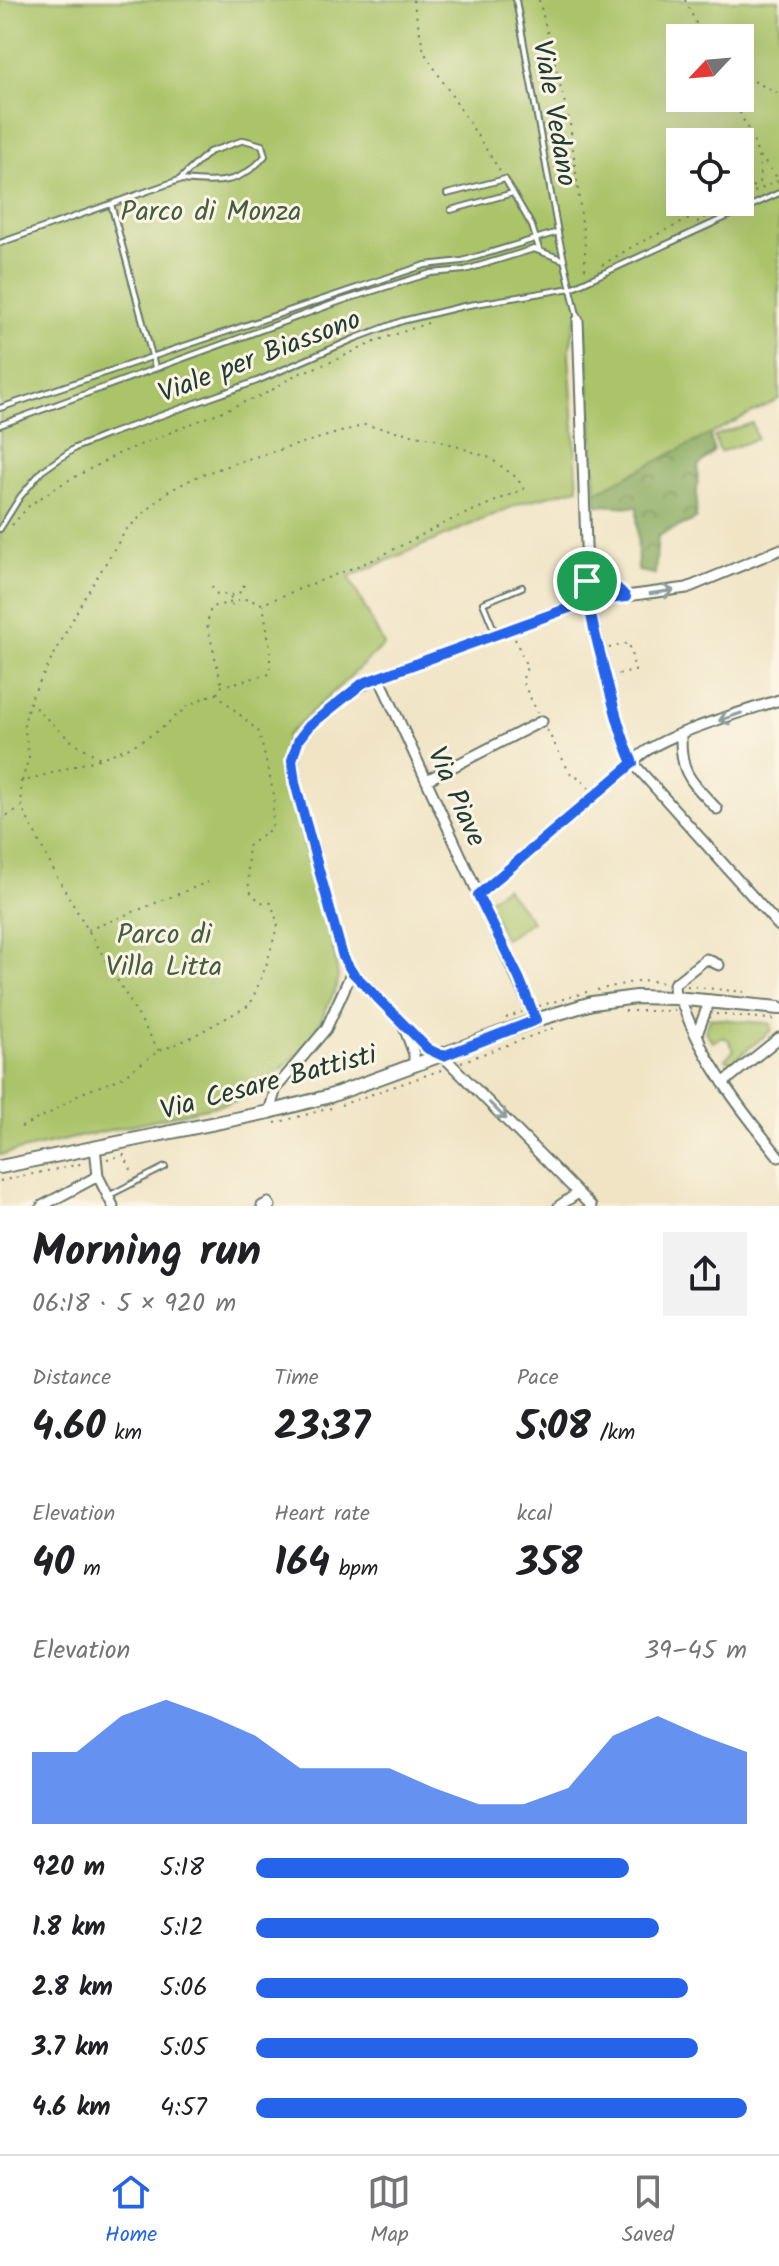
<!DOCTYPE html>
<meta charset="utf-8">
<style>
body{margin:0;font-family:Kalam,sans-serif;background:#f2f2f2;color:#202124;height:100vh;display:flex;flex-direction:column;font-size:30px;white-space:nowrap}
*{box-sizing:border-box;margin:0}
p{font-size:26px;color:#757577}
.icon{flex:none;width:44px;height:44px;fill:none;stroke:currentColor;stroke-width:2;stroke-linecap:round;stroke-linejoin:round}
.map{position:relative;height:1206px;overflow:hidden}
.side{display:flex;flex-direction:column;background:#fff;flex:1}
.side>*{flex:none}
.needle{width:52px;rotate:244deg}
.tools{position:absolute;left:666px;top:24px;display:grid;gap:16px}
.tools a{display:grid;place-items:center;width:88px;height:88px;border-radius:0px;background:#fff;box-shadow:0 8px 32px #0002;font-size:40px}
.pin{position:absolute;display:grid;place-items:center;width:68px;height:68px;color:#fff;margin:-34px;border:4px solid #fff;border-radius:50%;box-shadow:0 2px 8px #0007}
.round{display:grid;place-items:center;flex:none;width:84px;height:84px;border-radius:0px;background:#f2f2f2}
.head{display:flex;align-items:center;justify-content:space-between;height:136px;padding:0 32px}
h1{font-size:44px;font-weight:800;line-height:60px}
.stats{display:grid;grid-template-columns:repeat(3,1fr);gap:12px;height:136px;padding:8px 32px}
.stats div{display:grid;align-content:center}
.stats b{font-size:40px;font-weight:800}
.stats small{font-size:22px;font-weight:400}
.stats p{font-size:22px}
.chart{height:224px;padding:16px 32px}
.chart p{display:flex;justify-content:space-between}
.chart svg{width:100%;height:144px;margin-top:8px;fill:#2563eb;opacity:.7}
ul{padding:0 32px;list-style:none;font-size:26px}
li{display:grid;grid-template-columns:128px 96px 1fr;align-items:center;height:60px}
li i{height:20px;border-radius:10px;background:#2563eb}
.dock{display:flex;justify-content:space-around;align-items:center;height:112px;border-top:2px solid #e0e0e0;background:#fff;font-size:22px;color:#757577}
.dock a{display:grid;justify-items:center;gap:4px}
.dock .selected{color:#2563eb}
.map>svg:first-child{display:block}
</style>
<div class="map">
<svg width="779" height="1206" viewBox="0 0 779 1206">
<defs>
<pattern id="forest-crowns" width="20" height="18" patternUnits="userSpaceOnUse" patternTransform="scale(2)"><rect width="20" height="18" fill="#88aa5e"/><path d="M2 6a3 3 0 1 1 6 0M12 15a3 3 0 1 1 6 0" fill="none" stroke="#6f8c4e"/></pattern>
</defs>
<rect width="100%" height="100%" fill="#fcf5e5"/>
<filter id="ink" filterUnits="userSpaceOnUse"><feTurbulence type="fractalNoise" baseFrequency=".0125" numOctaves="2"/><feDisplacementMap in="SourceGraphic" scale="16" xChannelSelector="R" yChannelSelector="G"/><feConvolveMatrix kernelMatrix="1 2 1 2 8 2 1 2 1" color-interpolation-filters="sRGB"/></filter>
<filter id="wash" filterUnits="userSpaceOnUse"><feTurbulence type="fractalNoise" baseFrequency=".006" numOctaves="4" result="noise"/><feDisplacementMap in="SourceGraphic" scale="32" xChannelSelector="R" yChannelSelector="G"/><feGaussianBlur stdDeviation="1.8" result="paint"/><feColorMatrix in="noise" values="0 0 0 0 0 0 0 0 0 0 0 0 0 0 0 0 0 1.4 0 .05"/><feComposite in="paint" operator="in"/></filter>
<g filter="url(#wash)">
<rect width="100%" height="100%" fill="#f0e4c5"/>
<!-- forest -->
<path fill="url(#forest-crowns)" stroke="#547449" stroke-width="2" d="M590,398L707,424L714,451L698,466L696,519L658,536L655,574L638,571L637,507L597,505Z"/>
<!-- green -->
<path fill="#abc46a" stroke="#65804f" stroke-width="2" fill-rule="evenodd" d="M0,0H779V399L596,492L585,318L575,320L569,354L578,488L521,503L349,577L384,645L287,735L281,768L332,940L338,977L336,988L320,1022L300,1052L253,1095L228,1103L0,1155ZM680,38H740V98H680ZM680,142H740V202H680Z
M752,423L757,439L720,452L714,436Z
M505,887L532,921L505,939L487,901Z
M710,1018L771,1024L772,1030L731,1062L725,1059L734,1050L728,1039L721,1037L713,1042L705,1031Z"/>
</g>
<g filter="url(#ink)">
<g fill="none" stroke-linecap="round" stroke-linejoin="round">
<!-- service casing -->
<g stroke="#687767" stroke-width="8">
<path id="service" d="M516,0L559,238L578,319
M447,194L505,179L532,226L539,249
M111,204L155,367
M451,210L513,193
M0,243L179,180L209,152L244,140L262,145L265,156C239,186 216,183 179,180
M0,408L425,265L462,261L558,232
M0,425L341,301L431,273L465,270L534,249L564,260
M0,529L20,497L42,471L75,448L107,435L257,381L356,338L402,321L464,306L571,288L779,193
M495,632L483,603L522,587
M110,1195L165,1167"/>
</g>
<!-- pedestrian casing -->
<g stroke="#687767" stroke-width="11">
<path id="pedestrian" d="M587,581C606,581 615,582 626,597"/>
</g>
<!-- minor casing -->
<g stroke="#687767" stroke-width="13">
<path id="minor" d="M578,320L588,601L622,737L633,763L779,926
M379,677L536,1020
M681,734C680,775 691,781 717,809
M427,780L542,721
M478,895L633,763C650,737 747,711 779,700
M675,998L674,984L706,959L719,965
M680,998C701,1059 739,1107 779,1157
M404,1027L414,1054V1066
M700,1042L697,1034L710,1000
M723,1083L779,1038
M269,1112L276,1088L326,1029L352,972
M95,1147L98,1176L113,1206
M42,1206L98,1176
M262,1206L268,1203L270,1206
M559,1206L578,1193
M591,1206L443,1056L428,1049L352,972L343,957L295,783C293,767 292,754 299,739C310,718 356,687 379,677L588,601L687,588L779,550"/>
</g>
<!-- secondary casing -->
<g stroke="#687767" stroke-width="16">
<path id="secondary" d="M0,1167L269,1112L330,1096L536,1020L592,1003L636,997L675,998L779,1008"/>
</g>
<!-- path -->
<path stroke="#687767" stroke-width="2" stroke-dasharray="2 6" stroke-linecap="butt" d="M413,0L424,52L500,171
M539,0L570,124L585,247V272
M685,0L703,38
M740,74L779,94
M733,98C744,124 765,154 759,182L740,195
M740,199L779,180L760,156
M697,222L735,202
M602,265L635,245L725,202
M12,525L30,505L60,485L118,454L269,392L295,375L333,361L379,340L431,322
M212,586L217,594L230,595L233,610
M231,595L241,592L245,582
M515,639L527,667L522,681L538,713
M609,648L629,643L635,671L615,675
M217,694L222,686L270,674V647L263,605
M547,730L570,773L578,777L589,788
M99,759L21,782L22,808L57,877L159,1051
M22,781L29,757L24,725L29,702
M0,820L21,808
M88,930L208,882
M687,986L744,992
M597,990L642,980L665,983
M539,1006L587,992
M625,1011H674
M716,1014L779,1020
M506,1018L522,1012
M461,1062L556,1027
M341,1105L444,1069
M275,1123L331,1108
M21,1127L50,1113L79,1094L119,1079L159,1051L188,1039L250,1005L266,966L278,924L271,903L260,902L249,890L247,847L272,828L274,795L259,732L217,694C193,699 181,712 163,727C143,742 123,751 100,758L70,740L29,702L83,600L126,530L167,492L200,475L248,459L365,425L436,439L490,458L517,478L524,489L453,519L375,559L262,604L247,599L211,607L207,624L222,686
M107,1159L124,1155L133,1174
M0,1181L85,1163"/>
<!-- service -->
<use href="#service" stroke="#fff" stroke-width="4"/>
<!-- pedestrian -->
<use href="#pedestrian" stroke="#fff" stroke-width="7"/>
<!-- minor -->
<use href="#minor" stroke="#fff" stroke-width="9"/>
<!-- secondary -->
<use href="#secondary" stroke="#fff" stroke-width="12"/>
</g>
<!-- one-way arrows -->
<defs><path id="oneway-shaft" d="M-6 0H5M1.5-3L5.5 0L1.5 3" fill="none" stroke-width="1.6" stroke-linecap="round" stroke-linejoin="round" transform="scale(2)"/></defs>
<g stroke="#8f9e9a">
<use href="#oneway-shaft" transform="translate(662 592) rotate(-8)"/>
<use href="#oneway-shaft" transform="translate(730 717) rotate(161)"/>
<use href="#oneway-shaft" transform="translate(498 1111) rotate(45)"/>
</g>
</g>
<g fill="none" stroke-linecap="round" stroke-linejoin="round" filter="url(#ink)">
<!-- route casing -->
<g stroke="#fff" stroke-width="16">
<path id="route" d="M587,581C588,613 598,643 605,673C613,704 620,734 633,763L478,895L519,978L536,1020L443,1056L428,1049L352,972L343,957L295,783L292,760L299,739L309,726L363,683L588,601L626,597C614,582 606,581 587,581"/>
</g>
<!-- route -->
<use href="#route" stroke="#2563eb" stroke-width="10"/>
</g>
<g text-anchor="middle" stroke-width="6" stroke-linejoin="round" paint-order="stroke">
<!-- street labels -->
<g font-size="28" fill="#1f3d34" stroke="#fcf5e5">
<text transform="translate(556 113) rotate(80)" y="10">Viale Vedano</text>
<text transform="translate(259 355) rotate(-21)" y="10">Viale per Biassono</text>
<text transform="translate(458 796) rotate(66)" y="10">Via Piave</text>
<text transform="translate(268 1081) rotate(-15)" y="10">Via Cesare Battisti</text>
</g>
<!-- park labels -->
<g font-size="28" fill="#425f42" stroke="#fcf5e5">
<text x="211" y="220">Parco di Monza</text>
<text x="164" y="943">Parco di<tspan x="164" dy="32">Villa Litta</tspan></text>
</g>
</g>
</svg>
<div class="tools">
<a><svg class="needle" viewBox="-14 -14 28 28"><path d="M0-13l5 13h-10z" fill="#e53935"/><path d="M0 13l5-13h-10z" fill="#757577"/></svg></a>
<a><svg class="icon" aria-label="locate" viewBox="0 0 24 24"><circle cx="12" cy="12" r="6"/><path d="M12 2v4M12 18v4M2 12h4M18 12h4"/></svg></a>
</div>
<div class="pin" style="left:587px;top:581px;background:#1e9e55"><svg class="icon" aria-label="arrive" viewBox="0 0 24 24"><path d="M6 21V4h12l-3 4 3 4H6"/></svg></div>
</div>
<section class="side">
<div class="head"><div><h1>Morning run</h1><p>06:18 · 5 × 920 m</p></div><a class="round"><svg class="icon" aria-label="share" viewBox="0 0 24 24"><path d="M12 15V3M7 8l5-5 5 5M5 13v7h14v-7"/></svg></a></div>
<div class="stats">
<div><p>Distance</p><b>4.60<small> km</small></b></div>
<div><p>Time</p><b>23:37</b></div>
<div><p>Pace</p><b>5:08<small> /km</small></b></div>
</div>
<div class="stats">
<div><p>Elevation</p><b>40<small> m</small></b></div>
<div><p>Heart rate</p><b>164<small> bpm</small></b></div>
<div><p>kcal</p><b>358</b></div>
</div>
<div class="chart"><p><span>Elevation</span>39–45 m</p>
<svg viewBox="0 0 160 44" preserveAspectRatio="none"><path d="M0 44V22L10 22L20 11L30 6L40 11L50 17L60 27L70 27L80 27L90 33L100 38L110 38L120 33L130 17L140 11L150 17L160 22V44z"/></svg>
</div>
<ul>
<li><b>920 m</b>5:18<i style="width:76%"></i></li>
<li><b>1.8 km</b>5:12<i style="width:82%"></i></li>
<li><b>2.8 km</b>5:06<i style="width:88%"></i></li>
<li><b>3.7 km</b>5:05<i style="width:90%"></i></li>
<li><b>4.6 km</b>4:57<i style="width:100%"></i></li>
</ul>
</section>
<nav class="dock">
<a class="selected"><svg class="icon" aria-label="home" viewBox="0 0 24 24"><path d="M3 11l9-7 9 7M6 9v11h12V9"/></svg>Home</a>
<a><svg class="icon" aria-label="map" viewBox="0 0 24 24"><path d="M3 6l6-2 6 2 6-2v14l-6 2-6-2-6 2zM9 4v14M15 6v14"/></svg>Map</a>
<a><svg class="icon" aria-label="saved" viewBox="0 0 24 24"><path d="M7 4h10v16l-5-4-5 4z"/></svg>Saved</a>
</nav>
